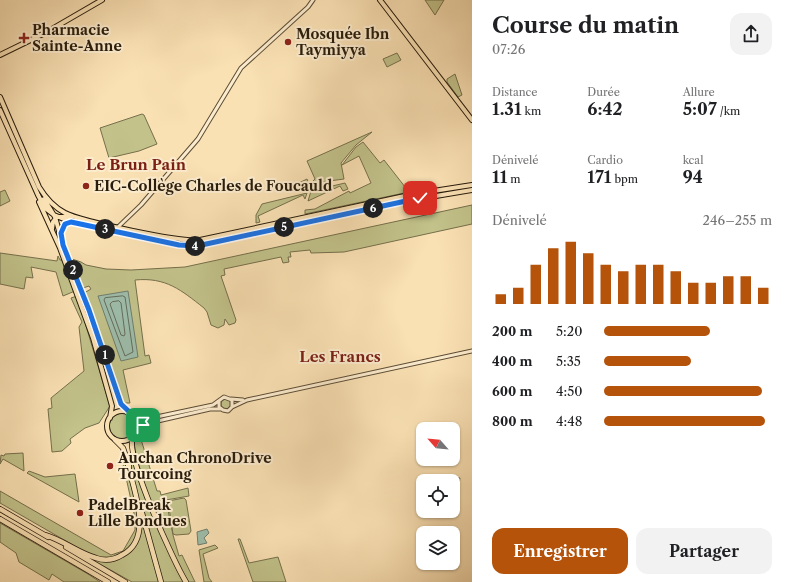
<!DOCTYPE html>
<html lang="fr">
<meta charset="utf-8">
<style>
body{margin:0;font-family:"Libre Caslon Text",serif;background:#f2f2f2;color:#202124;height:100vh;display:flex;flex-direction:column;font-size:15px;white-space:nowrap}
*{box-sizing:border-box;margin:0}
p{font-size:13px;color:#757577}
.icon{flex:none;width:22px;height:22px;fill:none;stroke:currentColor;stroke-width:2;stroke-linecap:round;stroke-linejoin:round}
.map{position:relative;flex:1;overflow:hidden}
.drawer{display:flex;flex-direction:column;background:#fff;width:320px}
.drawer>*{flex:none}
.needle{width:26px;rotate:297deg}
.fabs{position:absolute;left:416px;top:422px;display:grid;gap:8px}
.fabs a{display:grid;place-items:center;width:44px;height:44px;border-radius:8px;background:#fff;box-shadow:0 1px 3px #0004;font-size:20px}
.pin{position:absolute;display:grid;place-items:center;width:34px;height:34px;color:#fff;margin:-17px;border-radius:8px;box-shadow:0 2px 6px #0006}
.km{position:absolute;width:20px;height:20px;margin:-10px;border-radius:50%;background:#222;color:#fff;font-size:11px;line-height:20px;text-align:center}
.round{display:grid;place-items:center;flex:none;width:42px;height:42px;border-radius:12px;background:#f2f2f2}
.summary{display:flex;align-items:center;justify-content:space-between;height:68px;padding:0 20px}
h1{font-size:22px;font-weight:800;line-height:30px}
.metrics{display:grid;grid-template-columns:repeat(3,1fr);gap:6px;height:68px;padding:4px 20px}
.metrics div{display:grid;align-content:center}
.metrics b{font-size:17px;font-weight:800}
.metrics small{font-size:11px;font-weight:400}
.metrics p{font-size:11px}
.chart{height:112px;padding:8px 20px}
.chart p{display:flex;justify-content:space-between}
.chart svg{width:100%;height:72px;margin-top:4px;stroke:#b45309;stroke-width:6}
.primary-button{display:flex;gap:8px;margin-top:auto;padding:8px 20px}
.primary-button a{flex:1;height:46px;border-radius:12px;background:#b45309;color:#fff;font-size:16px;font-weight:800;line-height:46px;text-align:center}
.primary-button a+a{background:#f2f2f2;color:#202124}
ul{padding:0 20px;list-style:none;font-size:13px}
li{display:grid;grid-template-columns:64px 48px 1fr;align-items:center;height:30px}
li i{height:10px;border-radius:5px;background:#b45309}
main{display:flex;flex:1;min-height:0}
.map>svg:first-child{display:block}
</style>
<main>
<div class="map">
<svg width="472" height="582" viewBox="0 0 472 582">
<rect width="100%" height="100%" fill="#fae1b4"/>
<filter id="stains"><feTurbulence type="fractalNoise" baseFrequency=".005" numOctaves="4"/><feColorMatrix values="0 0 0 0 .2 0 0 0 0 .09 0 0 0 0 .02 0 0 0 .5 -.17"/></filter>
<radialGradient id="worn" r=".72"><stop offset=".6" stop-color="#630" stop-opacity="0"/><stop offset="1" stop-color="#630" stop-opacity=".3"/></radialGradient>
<!-- green -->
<path fill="#c2c28a" stroke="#756f4b" d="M425,0H444L435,15Z
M397,53L401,60L387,67L383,59Z
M455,74L462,95L458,97L447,82V79Z
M142,114L144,115L157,144L139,151L109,158L100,128Z
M372,132L356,145L341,163L344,179L314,183L313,181L315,179L307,161Z
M363,142L380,163L384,160L409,192L305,214V210L315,209L349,191L350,193L371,183L359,156L342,165L356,147Z
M307,179L310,186L300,189L297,184Z
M345,183L348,189L343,191L340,186L308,201L311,191Z
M5,190L10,201L0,206V192Z
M307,193L305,199L303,195L258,216L260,222L256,223V215L262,204Z
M472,205V224L344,252L311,253L310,250L290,252L291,257H288L289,262L283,263L281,257L224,269L225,275L221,276L236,320L235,323L229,325L225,319L224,325L218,328L211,325L207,312L204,308C181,290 166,277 135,280L145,356L149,355L151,363L123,370L130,403H123L84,293L91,289L89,286L83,288L72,259L81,262L86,265L106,269L131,270L185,267Z
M0,253L57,261L58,256L60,260H62L75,291L63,296L56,272L31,267L33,278L26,277L24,289L0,284Z
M77,296L110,406L99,423L85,428L70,439L71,443L62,451L52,452L48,409L52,408L51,398L84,371L79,327L82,322L71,298Z
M221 404a5 5 0 1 1 10 0a5 5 0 1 1-10 0Z
M109 426a13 13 0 1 1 26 0a13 13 0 1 1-26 0Z
M139,433L157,491H160L161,495L188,488L189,496L166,500L173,535L179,556L182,555L195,582H132L91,559L85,552L0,503V491L111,555L123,551L135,530V518L123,464L136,459L133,444Z
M23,453L24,471L3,459L0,464L1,455L4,456L5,454Z
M29,471L45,477L75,474L79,502L27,473Z
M446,477L460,478L456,503L453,504V481H441L442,478Z
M184,498L186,500L191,531L189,534L176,535L173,534L168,501Z
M0,523L88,574L100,582H64L52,574L49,580L19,562L16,553L0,542Z
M238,539H240L249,563L278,557L286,582H253Z
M215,545L218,548L203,554L209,578L212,582H204L199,550Z"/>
<!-- water -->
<path fill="#9ebeac" stroke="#6f7d6c" d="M128,291L138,357L121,361L98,296Z
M207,529L209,533L204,538L207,543L198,545L197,532Z"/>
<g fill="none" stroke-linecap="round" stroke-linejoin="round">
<!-- shore -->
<path stroke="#636d5c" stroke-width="1" d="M123,296L125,297L133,352L125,356L104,300L105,298Z
M119,301L121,303L125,334L124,336L121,335L110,304L112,302Z"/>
<!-- minor casing -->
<g stroke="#5c4d36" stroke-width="5">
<path id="minor" d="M117,228L141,205L198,139L241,68L308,7L313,0
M231,399L243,400
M232,407L247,400L472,351
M135,418L147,419L213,405L224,397L232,400V407L228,411L223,410L219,407V401
M137,430L149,423L210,409H221"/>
</g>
<!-- major casing -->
<g stroke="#281c0c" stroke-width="6">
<path id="major" d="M380,0L472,120
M0,55L45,33L102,0
M0,97L39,187C45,197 54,207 65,213C80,221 183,243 200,240L414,194L472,185
M0,110L38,195L45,208L54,215L71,222L179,245H200L406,201L472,190
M44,199L55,217L63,245L89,309L121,404L129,412
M39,202L60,248L93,338L112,406L110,418
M52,229L53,222L57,217H71
M61,235L63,226L70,222
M107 426a15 15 0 1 1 30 0a15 15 0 1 1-30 0Z"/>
</g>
<!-- highway casing -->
<g stroke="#281c0c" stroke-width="6">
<path id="highway" d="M133,437C124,453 174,563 186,582
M115,440L123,448L129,466
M0,509L48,537
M142,513L161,582
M0,519L108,582
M45,535C63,540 78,553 96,558C105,561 114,560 122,555C154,539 134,491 128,465
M66,547L125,582"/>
</g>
<!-- minor -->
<use href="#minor" stroke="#fcecce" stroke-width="3"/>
<!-- major -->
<use href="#major" stroke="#fae1b4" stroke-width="4"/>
<!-- highway -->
<use href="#highway" stroke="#fae1b4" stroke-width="4.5"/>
</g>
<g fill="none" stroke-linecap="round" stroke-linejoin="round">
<!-- route casing -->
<g stroke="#fff" stroke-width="8">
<path id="route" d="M143,425L137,430L136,418L121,404L89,310L63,245L61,233L65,224L71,222L179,245L197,246L420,198"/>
</g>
<!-- route -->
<use href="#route" stroke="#1a73e8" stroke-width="5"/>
</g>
<!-- markers -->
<g fill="#8f2418" stroke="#fcecce" stroke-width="1.5">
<path d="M22 32h4v4h4v4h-4v4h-4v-4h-4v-4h4z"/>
<circle cx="288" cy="42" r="4"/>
<circle cx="86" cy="186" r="4"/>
<circle cx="110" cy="466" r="4"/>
<circle cx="80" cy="513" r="4"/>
</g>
<g text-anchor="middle" stroke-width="4" stroke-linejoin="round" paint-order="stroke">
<!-- poi labels -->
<g font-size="14" font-weight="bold" fill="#281c0c" stroke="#fcecce" text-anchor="start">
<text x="32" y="35">Pharmacie<tspan x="32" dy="16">Sainte-Anne</tspan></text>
<text x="296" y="39">Mosquée Ibn<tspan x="296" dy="16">Taymiyya</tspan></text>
<text x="94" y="191">EIC-Collège Charles de Foucauld</text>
<text x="118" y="463">Auchan ChronoDrive<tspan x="118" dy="16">Tourcoing</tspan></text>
<text x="88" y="510">PadelBreak<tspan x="88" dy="16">Lille Bondues</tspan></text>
</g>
<!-- neighbourhood labels -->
<g font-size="15" font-weight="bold" fill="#7a1f14" stroke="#fcecce">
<text x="136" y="170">Le Brun Pain</text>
<text x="340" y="362">Les Francs</text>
</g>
</g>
<rect width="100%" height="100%" filter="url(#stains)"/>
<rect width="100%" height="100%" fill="url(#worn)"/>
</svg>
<div class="fabs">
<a><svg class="needle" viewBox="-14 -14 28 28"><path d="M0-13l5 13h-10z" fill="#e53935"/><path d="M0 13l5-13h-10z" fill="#757577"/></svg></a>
<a><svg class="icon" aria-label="locate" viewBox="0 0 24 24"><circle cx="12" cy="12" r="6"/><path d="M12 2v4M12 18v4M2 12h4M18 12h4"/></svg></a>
<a><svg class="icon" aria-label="layers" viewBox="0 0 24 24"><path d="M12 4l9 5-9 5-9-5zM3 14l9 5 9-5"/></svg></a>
</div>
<div class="pin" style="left:143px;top:425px;background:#1e9e55"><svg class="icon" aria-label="arrive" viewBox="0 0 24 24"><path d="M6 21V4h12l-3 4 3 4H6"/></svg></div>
<div class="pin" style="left:420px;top:198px;background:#d93025"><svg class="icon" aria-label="check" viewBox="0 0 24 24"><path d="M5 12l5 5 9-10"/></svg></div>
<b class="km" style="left:105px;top:355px">1</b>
<b class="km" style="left:73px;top:270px">2</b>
<b class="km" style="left:105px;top:229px">3</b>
<b class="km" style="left:195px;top:246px">4</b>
<b class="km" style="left:284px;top:227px">5</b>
<b class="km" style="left:373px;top:208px">6</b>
</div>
<section class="drawer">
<div class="summary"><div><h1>Course du matin</h1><p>07:26</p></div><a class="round"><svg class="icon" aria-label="share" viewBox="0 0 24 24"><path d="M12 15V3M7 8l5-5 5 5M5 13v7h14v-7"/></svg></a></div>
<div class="metrics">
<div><p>Distance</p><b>1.31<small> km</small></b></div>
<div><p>Durée</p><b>6:42</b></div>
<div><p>Allure</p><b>5:07<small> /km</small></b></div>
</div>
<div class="metrics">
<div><p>Dénivelé</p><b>11<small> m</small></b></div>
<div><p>Cardio</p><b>171<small> bpm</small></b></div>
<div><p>kcal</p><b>94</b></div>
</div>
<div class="chart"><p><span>Dénivelé</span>246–255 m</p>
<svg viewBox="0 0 160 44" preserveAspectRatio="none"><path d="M5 44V38M15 44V34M25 44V20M35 44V10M45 44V6M55 44V13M65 44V20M75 44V24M85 44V20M95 44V20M105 44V24M115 44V31M125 44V31M135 44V27M145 44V27M155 44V34"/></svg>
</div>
<ul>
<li><b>200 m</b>5:20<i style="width:63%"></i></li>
<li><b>400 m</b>5:35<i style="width:52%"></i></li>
<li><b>600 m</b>4:50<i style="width:94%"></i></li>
<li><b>800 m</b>4:48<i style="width:96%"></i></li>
</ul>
<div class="primary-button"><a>Enregistrer</a><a>Partager</a></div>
</section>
</main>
